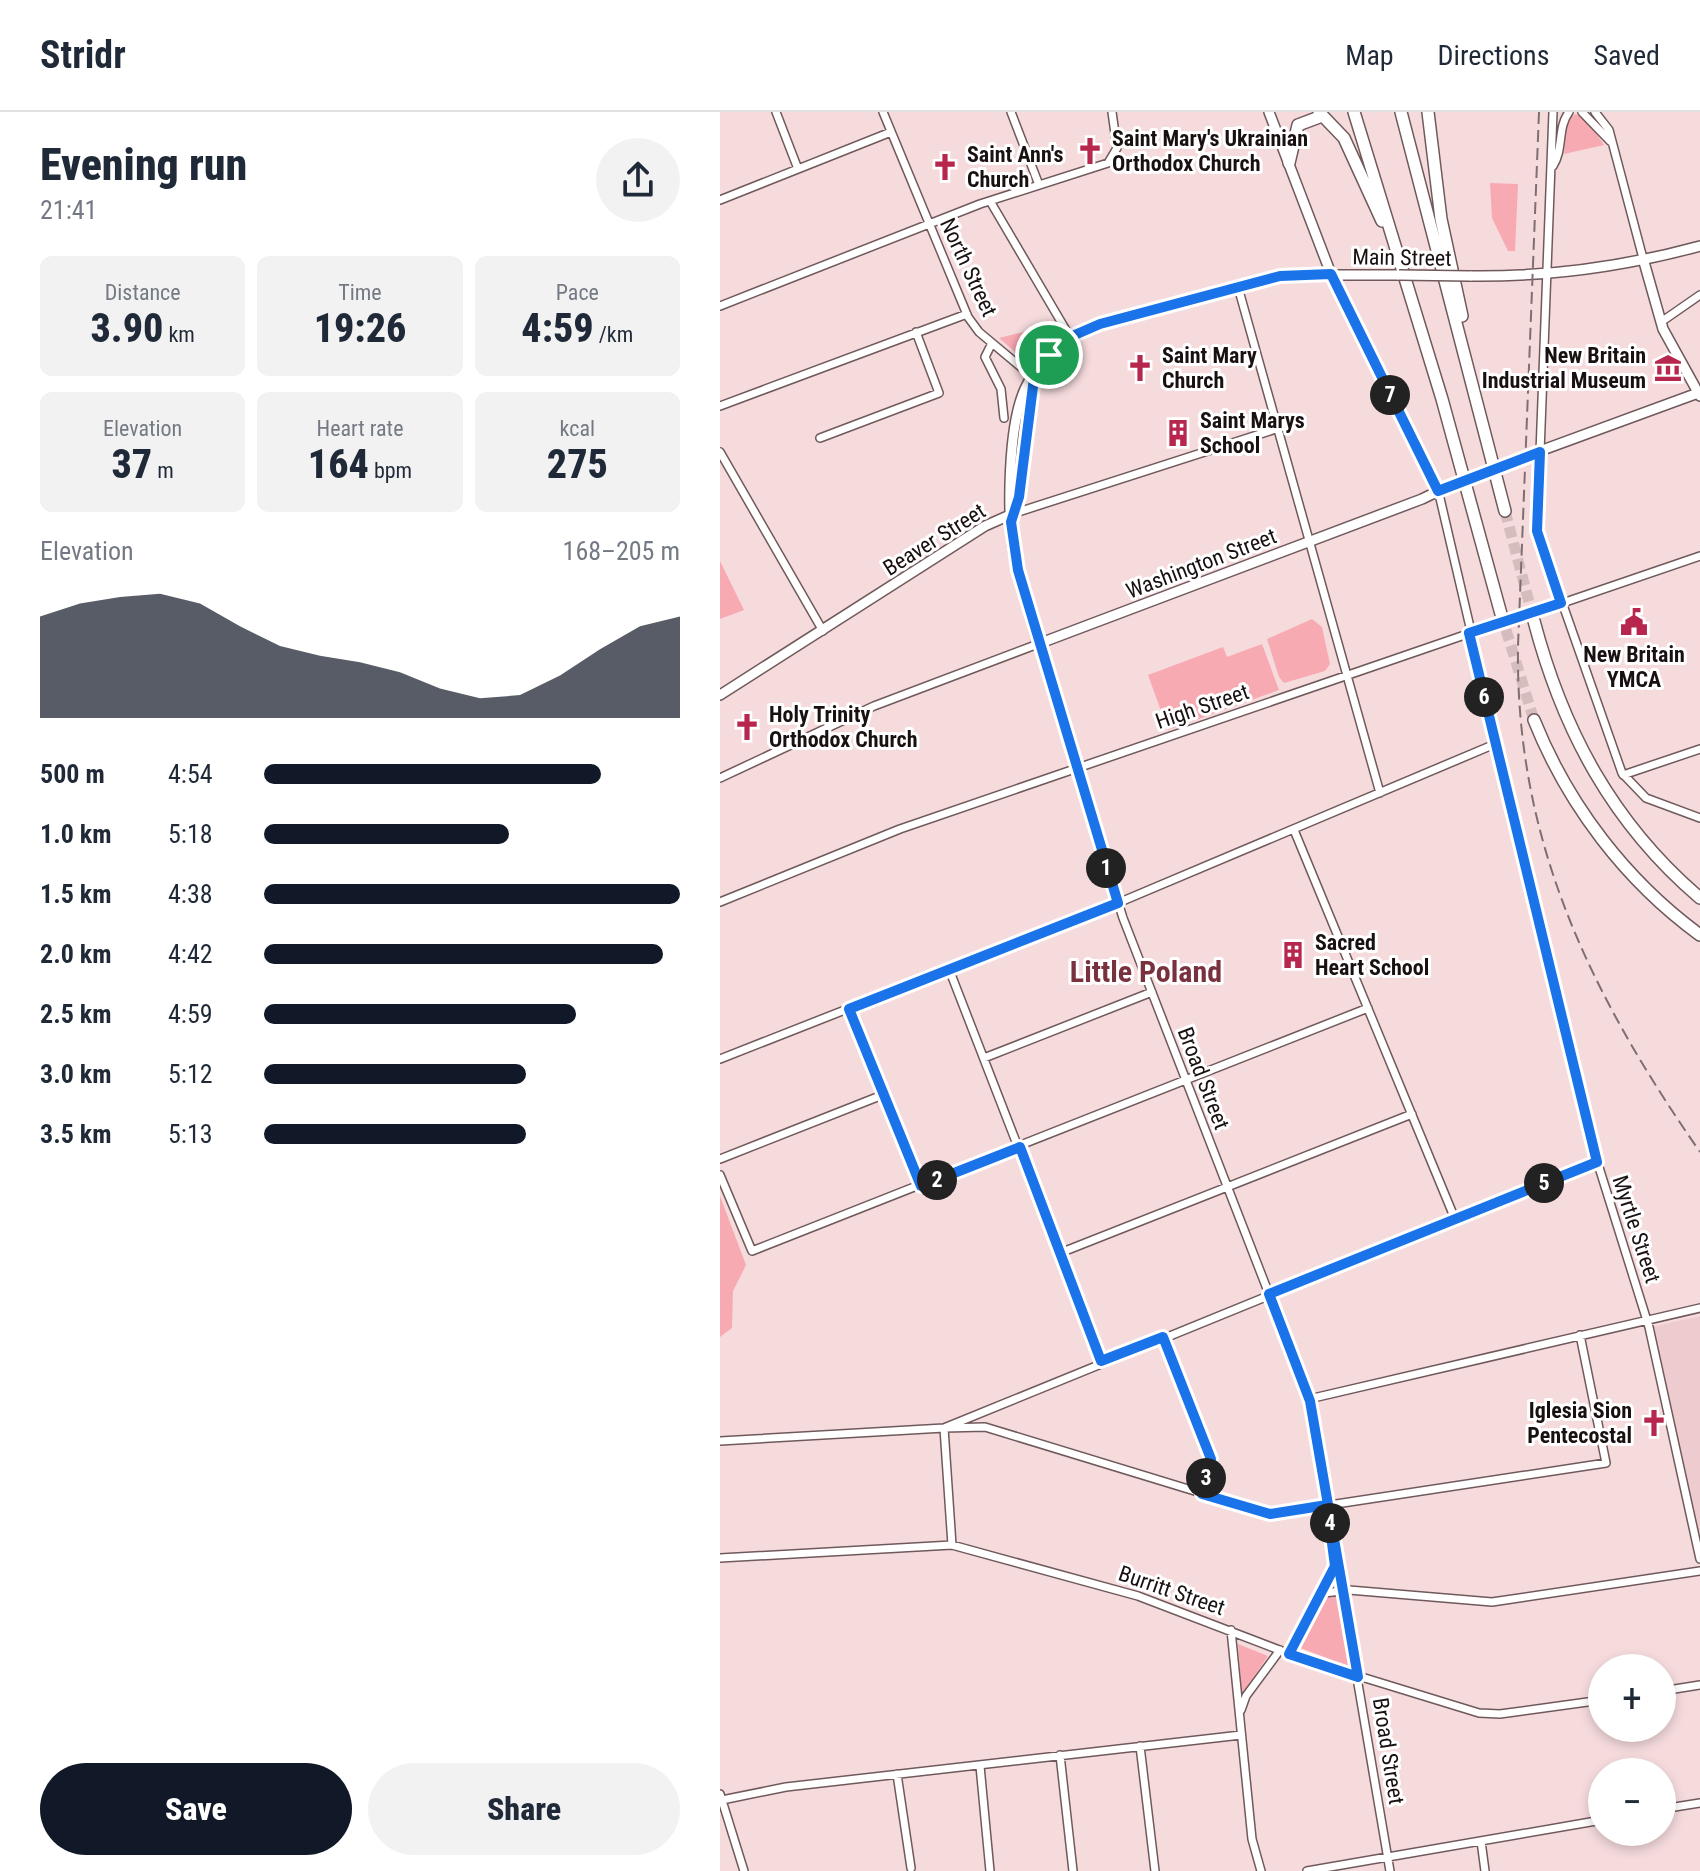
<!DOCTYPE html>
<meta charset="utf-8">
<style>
body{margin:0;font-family:"Roboto Condensed",sans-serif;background:#f2f2f3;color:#1f2937;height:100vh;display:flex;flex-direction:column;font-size:30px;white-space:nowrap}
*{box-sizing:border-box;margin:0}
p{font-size:26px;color:#747a83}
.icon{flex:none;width:44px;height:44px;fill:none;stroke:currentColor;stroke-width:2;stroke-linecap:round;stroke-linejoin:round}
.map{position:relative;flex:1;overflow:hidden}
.details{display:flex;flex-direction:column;background:#fff;width:720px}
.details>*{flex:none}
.controls{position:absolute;left:868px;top:1542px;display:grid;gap:16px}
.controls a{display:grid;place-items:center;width:88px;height:88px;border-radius:50%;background:#fff;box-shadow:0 4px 12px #0003;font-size:40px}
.pin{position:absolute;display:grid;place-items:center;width:68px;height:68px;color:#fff;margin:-34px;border:4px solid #fff;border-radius:50%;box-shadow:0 2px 8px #0007}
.km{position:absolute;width:40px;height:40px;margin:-20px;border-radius:50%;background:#222;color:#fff;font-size:22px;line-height:40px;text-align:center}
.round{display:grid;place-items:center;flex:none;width:84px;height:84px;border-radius:42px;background:#f2f2f3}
.head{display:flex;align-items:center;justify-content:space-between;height:136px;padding:0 40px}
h1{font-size:44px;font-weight:800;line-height:60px}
.metrics{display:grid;grid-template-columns:repeat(3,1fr);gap:12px;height:136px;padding:8px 40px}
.metrics div{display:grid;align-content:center;border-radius:12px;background:#f2f2f3;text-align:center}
.metrics b{font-size:40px;font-weight:800}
.metrics small{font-size:22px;font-weight:400}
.metrics p{font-size:22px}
.chart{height:224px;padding:16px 40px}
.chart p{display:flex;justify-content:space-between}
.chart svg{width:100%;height:144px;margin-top:8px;fill:#111827;opacity:.7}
.button{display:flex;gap:16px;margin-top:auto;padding:16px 40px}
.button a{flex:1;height:92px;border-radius:48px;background:#111827;color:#fff;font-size:32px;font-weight:800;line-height:92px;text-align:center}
.button a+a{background:#f2f2f3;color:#1f2937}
ul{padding:0 40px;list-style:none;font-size:26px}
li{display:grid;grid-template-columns:128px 96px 1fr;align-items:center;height:60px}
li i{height:20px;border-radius:10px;background:#111827}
header{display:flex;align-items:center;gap:48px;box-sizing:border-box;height:112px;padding:0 40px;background:#fff;border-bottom:2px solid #e0e1e3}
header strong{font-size:38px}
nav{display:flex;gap:44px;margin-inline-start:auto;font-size:28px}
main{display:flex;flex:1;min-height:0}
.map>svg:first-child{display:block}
</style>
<header>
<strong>Stridr</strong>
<nav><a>Map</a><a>Directions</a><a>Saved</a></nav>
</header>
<main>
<section class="details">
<div class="head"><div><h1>Evening run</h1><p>21:41</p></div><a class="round"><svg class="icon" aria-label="share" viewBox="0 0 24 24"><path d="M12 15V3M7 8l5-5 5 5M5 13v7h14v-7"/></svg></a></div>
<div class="metrics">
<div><p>Distance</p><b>3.90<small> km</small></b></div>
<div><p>Time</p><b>19:26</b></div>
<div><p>Pace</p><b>4:59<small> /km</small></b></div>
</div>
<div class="metrics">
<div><p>Elevation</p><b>37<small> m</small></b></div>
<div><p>Heart rate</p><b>164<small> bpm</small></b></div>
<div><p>kcal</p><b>275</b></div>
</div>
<div class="chart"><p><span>Elevation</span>168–205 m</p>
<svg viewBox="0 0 160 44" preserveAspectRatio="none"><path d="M0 44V13L10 9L20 7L30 6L40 9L50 16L60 22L70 25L80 27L90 30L100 35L110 38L120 37L130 31L140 23L150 16L160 13V44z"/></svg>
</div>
<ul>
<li><b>500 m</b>4:54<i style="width:81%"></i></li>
<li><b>1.0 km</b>5:18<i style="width:59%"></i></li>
<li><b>1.5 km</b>4:38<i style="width:100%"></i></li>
<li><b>2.0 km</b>4:42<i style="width:96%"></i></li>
<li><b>2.5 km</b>4:59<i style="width:75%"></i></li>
<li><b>3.0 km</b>5:12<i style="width:63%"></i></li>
<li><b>3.5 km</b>5:13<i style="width:63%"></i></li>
</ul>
<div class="button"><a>Save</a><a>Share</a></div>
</section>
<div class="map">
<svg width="980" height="1759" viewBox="0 0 980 1759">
<rect width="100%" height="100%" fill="#f6dbdd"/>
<!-- built -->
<path fill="#eecbce" d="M980,1204V1431L932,1215Z"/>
<!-- green -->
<path fill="#f8aab3" d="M856,2L867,8L884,33L844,42L848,6Z
M770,71L798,72L795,139H788L772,106Z
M336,212L340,221L312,247L302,246L279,226Z
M0,449L24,498L0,507Z
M592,507L602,515L610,552L605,559L564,571L559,565L547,527Z
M542,532L559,578L448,618L428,563L503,535L507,545Z
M0,1084L26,1153L13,1179L12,1216L0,1225Z
M618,1482L632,1547L628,1554L578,1535L607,1484Z
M518,1532L548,1544L522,1582Z"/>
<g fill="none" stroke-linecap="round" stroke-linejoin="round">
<!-- highway-tunnel -->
<path stroke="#d5bdbe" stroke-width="11" stroke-dasharray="11 5.5" stroke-linecap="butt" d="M785,399L814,509
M781,502L814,608"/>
<!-- minor casing -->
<g stroke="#70595b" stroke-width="10">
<path id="minor" d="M56,0L78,57
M163,0L248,205L259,220L314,266
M291,0L319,73
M833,0L817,419L902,661L926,686L980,706
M862,0L890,29
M875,0L889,18L924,150
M833,54C844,37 837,16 849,0
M0,88L171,20
M270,89L350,225
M611,162L719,382L867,1017L929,1215L980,1447
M518,175L660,681
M0,194L260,92L388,51L397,36L392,0
M941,210L980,183
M272,231L265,245L281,277L284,306
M0,294L247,202
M100,326L219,281L196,220
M0,340L103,519
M292,402L559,316
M825,497L980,444
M903,663L980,637
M0,666L154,594L318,532L403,806L589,1285L670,1759
M574,718L735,1107
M0,790L180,717L765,516
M229,857L381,1249
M129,897L201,1074
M264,946L432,880
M0,947L405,788L775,632
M0,1047L165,982
M0,1063L32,1139L648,896
M340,1141L692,1002
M443,1225L491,1347L482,1382
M589,1287L980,1196
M0,1329L224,1316L877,1050
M232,1433L224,1316L265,1315L550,1402L886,1351L860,1223
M0,1446L232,1433L418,1484L583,1547L759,1601L780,1602L882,1588
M604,1481L629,1478L772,1490L980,1459
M511,1518L532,1727L541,1759
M569,1542L608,1474L616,1452
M942,1579L980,1573
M521,1598L526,1584L560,1538
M420,1634L435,1759
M340,1643L353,1759
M260,1654L270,1759
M177,1662L191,1756
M0,1682L24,1759
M2,1688L66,1675L521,1623
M942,1697L980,1691
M761,1729L765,1759
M587,1759L882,1708"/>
</g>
<!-- major casing -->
<g stroke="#70595b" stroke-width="12">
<path id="major" d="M549,0L611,162
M924,150L943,217L980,284
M679,163H565L376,213C346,224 318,247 305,277C288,314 287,403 294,442C300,472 310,502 318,532L702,387L733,372
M750,164C830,165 903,155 980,134
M787,351L978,281
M292,402L300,379L314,266
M0,583L265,414L292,402"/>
</g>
<!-- highway casing -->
<g stroke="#70595b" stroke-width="14">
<path id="highway" d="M599,0L624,26L662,109
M634,0L722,287L781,502
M681,0L785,399
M708,0L721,107L742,204
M569,51L578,13L602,4
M814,509C843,619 893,712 980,786
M814,608C848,693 906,769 980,823"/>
</g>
<!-- minor -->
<use href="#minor" stroke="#fff" stroke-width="7"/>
<!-- major -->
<use href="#major" stroke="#fff" stroke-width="9"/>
<!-- highway -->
<use href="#highway" stroke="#fff" stroke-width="11"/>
<!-- rail -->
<path stroke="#806f70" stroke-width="2" stroke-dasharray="12 6" stroke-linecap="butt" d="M819,0L798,534C795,729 871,883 980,1040"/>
<!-- minor-bridge casing -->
<g stroke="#70595b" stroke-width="10" stroke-linecap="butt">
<path id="minor-bridge" d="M765,516L825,497"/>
</g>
<!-- major-bridge casing -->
<g stroke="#70595b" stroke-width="12" stroke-linecap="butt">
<path id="major-bridge" d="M679,163L750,164
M733,372L787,351"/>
</g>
<!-- minor-bridge -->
<use href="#minor-bridge" stroke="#fff" stroke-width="7"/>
<!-- major-bridge -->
<use href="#major-bridge" stroke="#fff" stroke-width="9"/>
</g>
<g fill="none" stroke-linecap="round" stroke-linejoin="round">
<!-- route casing -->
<g stroke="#fff" stroke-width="16">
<path id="route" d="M329,243L314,266L299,385L291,410L298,458L398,791L129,897L201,1074L300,1035L381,1249L443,1225L491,1347L482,1382L550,1402L607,1393L615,1454L569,1542L638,1565L590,1289L549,1182L877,1050L749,521L841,491L817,419L820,340L718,379L611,162L560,164L380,212L350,225L329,243"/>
</g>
<!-- route -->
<use href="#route" stroke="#1a73e8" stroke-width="10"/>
</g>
<!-- icons -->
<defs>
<g id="church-bare" transform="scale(2.16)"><path d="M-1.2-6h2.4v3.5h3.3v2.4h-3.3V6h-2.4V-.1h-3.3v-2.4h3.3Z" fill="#b7264c" stroke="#fff" stroke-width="2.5" paint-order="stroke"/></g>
<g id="museum-bare" transform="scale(2.16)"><path d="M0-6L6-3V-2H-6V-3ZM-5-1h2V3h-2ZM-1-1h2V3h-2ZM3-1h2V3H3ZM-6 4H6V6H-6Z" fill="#b7264c" stroke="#fff" stroke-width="2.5" paint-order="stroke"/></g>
<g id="building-bare" transform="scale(2.16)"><path d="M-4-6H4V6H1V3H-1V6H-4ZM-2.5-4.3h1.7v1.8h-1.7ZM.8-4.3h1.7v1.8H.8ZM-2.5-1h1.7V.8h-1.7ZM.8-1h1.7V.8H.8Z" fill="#b7264c" stroke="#fff" stroke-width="2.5" paint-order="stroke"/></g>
<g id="civic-bare" transform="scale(2.16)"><path d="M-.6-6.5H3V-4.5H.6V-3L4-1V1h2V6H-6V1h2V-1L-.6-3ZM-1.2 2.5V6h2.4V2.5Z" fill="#b7264c" stroke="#fff" stroke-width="2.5" paint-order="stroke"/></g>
</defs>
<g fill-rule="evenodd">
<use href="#church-bare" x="370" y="39"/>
<use href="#church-bare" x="225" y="55"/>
<use href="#church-bare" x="420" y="256"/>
<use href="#museum-bare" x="948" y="256"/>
<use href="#building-bare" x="458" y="321"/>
<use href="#civic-bare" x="914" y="510"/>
<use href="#church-bare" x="27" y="615"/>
<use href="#building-bare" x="573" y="843"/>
<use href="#church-bare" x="934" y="1311"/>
</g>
<g text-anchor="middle" stroke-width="6" stroke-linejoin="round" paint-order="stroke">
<!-- poi labels -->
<g font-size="22" font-weight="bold" fill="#191011" stroke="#fff" text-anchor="start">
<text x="392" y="34">Saint Mary's Ukrainian<tspan x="392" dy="25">Orthodox Church</tspan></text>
<text x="247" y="50">Saint Ann's<tspan x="247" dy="25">Church</tspan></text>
<text x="442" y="251">Saint Mary<tspan x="442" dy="25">Church</tspan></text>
<text x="926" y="251" text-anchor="end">New Britain<tspan x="926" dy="25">Industrial Museum</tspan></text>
<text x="480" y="316">Saint Marys<tspan x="480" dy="25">School</tspan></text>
<text x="914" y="550" text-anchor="middle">New Britain<tspan x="914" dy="25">YMCA</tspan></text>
<text x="49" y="610">Holy Trinity<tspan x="49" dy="25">Orthodox Church</tspan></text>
<text x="595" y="838">Sacred<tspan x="595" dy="25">Heart School</tspan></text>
<text x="912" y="1306" text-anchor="end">Iglesia Sion<tspan x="912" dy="25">Pentecostal</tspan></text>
</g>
<!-- street labels -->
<g font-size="22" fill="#191011" stroke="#fff">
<text transform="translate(682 145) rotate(1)" y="8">Main Street</text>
<text transform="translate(249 155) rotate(65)" y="8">North Street</text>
<text transform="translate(214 427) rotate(-32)" y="8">Beaver Street</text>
<text transform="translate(481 451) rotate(-21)" y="8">Washington Street</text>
<text transform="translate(482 594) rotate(-19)" y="8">High Street</text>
<text transform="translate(484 966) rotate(69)" y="8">Broad Street</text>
<text transform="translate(917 1117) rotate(72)" y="8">Myrtle Street</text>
<text transform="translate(452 1478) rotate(19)" y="8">Burritt Street</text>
<text transform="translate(669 1639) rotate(81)" y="8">Broad Street</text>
</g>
<!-- district labels -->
<g font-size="30" font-weight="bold" fill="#78313d" stroke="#fff">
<text x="426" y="870">Little Poland</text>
</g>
</g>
</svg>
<div class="controls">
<a>+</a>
<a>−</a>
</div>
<div class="pin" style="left:329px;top:243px;background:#1e9e55"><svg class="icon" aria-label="arrive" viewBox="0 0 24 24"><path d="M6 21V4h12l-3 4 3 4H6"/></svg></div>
<b class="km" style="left:386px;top:756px">1</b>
<b class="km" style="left:217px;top:1068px">2</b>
<b class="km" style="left:486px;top:1366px">3</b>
<b class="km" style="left:610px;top:1411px">4</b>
<b class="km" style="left:824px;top:1071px">5</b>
<b class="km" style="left:764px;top:585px">6</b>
<b class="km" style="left:670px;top:283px">7</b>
</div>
</main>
